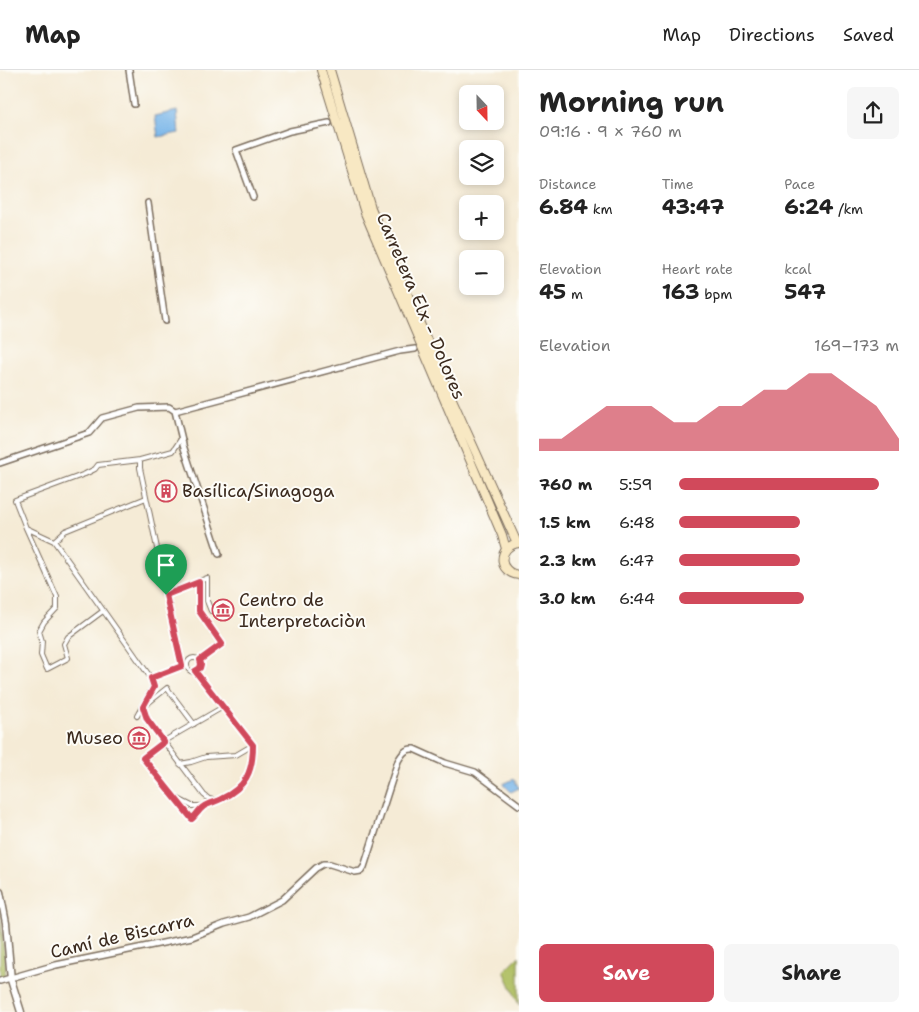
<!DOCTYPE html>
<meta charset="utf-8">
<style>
body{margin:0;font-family:"Shantell Sans",sans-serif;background:#f6f6f6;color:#222;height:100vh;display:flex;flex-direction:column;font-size:19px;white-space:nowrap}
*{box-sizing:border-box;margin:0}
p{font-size:16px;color:#767676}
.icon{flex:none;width:28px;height:28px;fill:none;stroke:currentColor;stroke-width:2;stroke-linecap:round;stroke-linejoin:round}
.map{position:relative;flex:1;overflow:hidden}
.drawer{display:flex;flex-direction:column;background:#fff;width:400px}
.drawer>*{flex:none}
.needle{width:32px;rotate:158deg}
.controls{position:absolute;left:459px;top:15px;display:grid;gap:10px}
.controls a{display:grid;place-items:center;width:45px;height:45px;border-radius:8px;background:#fff;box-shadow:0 2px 8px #0003;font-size:25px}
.pin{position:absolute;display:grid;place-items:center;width:42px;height:42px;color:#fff;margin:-51px -21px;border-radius:50% 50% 50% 0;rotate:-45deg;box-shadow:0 0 5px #0007}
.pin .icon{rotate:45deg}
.round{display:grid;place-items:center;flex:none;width:52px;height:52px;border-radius:8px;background:#f6f6f6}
.headline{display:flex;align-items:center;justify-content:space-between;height:85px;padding:0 20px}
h1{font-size:28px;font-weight:700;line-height:38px}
.stats{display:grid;grid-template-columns:repeat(3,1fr);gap:8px;height:85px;padding:5px 20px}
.stats div{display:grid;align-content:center}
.stats b{font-size:21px;font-weight:700}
.stats small{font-size:14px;font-weight:400}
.stats p{font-size:14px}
.chart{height:140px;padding:10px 20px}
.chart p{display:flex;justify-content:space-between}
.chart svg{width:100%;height:90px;margin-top:5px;fill:#d1495b;opacity:.7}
.button{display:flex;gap:10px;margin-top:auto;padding:10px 20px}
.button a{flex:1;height:58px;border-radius:8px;background:#d1495b;color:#fff;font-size:20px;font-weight:700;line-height:58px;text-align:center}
.button a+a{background:#f6f6f6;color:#222}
ul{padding:0 20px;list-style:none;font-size:16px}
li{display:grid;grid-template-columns:80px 60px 1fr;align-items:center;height:38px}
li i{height:12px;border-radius:6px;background:#d1495b}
header{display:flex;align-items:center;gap:30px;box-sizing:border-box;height:70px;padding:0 25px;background:#fff;border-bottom:1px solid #e0e0e0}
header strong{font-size:24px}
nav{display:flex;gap:28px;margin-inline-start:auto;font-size:18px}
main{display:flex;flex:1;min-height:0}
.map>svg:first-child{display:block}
</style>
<header>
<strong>Map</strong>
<nav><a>Map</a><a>Directions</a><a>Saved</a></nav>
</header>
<main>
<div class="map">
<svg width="519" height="942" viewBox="0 0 519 942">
<rect width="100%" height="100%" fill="#fdfcf7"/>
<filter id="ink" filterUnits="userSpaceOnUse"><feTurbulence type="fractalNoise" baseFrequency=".02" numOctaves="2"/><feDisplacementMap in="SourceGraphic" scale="10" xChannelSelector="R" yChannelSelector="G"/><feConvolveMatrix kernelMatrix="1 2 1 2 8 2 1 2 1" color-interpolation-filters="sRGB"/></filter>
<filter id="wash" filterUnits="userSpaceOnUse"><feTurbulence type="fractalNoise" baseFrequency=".0096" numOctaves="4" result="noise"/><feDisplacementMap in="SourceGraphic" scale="20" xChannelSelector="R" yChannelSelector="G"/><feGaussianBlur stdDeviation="1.12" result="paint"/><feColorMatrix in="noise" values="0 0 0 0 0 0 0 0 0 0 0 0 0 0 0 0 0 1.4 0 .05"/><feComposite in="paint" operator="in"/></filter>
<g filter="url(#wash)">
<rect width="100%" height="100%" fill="#f5ebd6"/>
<!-- green -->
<path fill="#aebe61" stroke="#747440" d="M0,843L6,898L4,906L0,908Z
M519,886V935L504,901Z"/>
<!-- water -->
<path fill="#75b3e8" stroke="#586e83" d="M177,41L179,63L158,67L155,46Z
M514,709L519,718L511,722L503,714Z"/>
</g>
<g filter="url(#ink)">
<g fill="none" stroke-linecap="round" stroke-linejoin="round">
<!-- pedestrian casing -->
<g stroke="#7c6e5e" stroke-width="6">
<path id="pedestrian" d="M146,428L65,461L54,471L151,608
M26,458L57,527V538L44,552L39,561L42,571L41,585L47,599L68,588L64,574L68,567L103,541
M54,471L26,458L15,430L85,404L95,399L98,395L140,390
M199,512L200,523L199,541L222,574L200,590
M166,525L207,508V531L211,541L215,539
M187 595a7 7 0 1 1 14 0a7 7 0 1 1-14 0Z
M137,646L153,617L151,608L182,596L140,398V390L173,381L181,369
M194,654L167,618L143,637L147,649L204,725L209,729L217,731C244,718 253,705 253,675L195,601
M180,694L191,692L206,687L236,685L253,675
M178,729L192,736H204
M217,731L204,736L192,749L143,688L164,671L223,637"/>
</g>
<!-- minor casing -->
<g stroke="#7c6e5e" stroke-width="8">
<path id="minor" d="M129,0L134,34
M253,127L236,80L290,61L329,53
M148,133L165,251
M183,374L175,341L400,281L415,279
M183,375L219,484
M0,393L89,363L102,348L139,338L169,337L175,341
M0,911L56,895L192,867L224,854L249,847L282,830L316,798L323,794H330L355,802L361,801L364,797L398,691C402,684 406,678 414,679L445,693L475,702L519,735"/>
</g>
<!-- tertiary casing -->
<g stroke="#7c6e5e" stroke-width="9">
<path id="tertiary" d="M0,822L6,853L11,910L21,942"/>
</g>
<!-- secondary casing -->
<g stroke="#7c6e5e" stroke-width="10">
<path id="secondary" d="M321,0L365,143L502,465L506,479
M330,0L371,138L451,327L517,473
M519,473C497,476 497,503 519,505"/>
</g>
<!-- pedestrian -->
<use href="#pedestrian" stroke="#fff" stroke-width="4"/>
<!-- minor -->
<use href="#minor" stroke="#fff" stroke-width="5"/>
<!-- tertiary -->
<use href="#tertiary" stroke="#fff" stroke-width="6"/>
<!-- secondary -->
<use href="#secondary" stroke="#f8e8c3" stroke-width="8"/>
</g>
</g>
<g fill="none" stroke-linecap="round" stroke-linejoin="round" filter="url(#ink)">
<!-- route casing -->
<g stroke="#fff" stroke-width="10">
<path id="route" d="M199,512V541L222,574L200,590L201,594L200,598L195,601L253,675C253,702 246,717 221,729C216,732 208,733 203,737C199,740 196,745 192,749L143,688L164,672L147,649L143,637L154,617L151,608L182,596L166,525Z"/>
</g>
<!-- route -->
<use href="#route" stroke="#d1495b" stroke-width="6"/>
</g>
<!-- icons -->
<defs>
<g id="building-ring" transform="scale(1.125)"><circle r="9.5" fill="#fdfcf7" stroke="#d1495b" stroke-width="1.5"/><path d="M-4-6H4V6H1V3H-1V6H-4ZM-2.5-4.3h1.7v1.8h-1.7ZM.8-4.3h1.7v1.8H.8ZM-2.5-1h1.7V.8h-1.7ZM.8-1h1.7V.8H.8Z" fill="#d1495b"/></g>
<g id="museum-ring" transform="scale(1.125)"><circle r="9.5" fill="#fdfcf7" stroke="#d1495b" stroke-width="1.5"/><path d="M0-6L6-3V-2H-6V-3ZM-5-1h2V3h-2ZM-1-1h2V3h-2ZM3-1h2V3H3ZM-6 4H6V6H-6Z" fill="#d1495b"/></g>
</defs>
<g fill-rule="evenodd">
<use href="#building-ring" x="166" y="421"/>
<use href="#museum-ring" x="223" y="540"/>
<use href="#museum-ring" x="139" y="668"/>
</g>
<g text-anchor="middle" stroke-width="4" stroke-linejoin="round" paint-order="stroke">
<!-- street labels -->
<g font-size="18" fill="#3b2a1e" stroke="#fdfcf7">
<text transform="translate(421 236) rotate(67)" y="6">Carretera Elx - Dolores</text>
<text transform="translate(122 866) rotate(-13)" y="6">Camí de Biscarra</text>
</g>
<!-- poi labels -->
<g font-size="18" fill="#3b2a1e" stroke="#fdfcf7" text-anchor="start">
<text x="182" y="427">Basílica/Sinagoga</text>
<text x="239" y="536">Centro de<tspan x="239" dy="21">Interpretaciòn</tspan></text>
<text x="123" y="674" text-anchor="end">Museo</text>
</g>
</g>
</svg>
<div class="controls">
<a><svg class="needle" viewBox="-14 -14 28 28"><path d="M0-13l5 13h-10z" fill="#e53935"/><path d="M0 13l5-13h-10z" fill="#767676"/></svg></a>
<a><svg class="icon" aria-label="layers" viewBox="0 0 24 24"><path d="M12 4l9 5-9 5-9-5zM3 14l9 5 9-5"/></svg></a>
<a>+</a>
<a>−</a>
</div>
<div class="pin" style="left:166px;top:525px;background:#1e9e55"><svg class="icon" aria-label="arrive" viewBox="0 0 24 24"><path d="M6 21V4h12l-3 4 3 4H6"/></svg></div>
</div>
<section class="drawer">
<div class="headline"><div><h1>Morning run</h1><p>09:16 · 9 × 760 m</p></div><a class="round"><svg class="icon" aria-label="share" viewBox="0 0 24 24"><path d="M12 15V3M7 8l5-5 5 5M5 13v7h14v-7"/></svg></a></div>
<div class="stats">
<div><p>Distance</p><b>6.84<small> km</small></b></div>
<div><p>Time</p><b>43:47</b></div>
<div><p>Pace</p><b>6:24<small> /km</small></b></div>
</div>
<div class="stats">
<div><p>Elevation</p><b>45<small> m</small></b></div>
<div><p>Heart rate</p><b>163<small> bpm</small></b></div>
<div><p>kcal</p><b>547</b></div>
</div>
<div class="chart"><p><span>Elevation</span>169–173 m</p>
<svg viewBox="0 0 160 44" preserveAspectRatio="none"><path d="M0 44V38L10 38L20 30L30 22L40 22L50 22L60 30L70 30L80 22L90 22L100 14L110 14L120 6L130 6L140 14L150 22L160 38V44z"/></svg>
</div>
<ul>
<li><b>760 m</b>5:59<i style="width:91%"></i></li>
<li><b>1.5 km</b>6:48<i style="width:55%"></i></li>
<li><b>2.3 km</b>6:47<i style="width:55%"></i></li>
<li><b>3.0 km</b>6:44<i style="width:57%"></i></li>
</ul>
<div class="button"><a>Save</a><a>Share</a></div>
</section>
</main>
